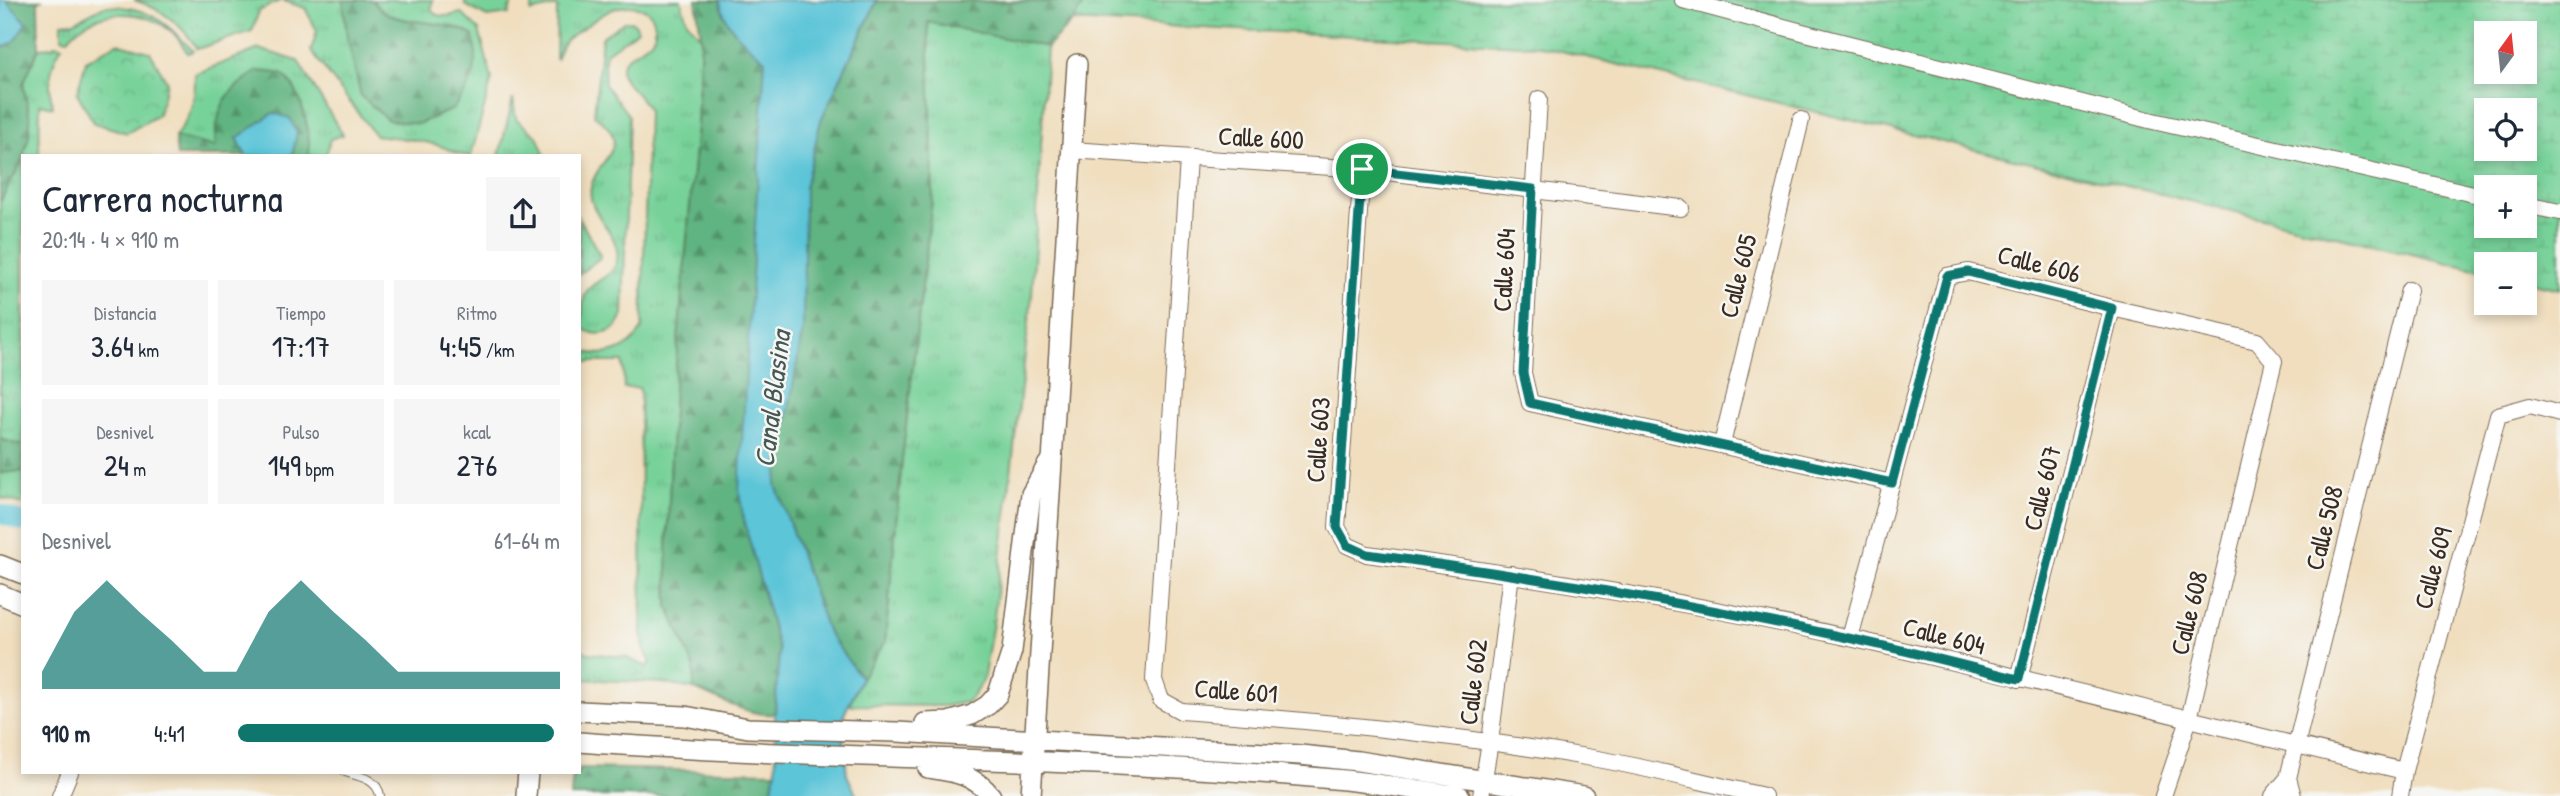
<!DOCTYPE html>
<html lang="es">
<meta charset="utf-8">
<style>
body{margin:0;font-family:"Patrick Hand",sans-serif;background:#f6f6f7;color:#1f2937;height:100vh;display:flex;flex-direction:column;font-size:26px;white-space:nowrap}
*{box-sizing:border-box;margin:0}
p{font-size:23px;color:#747a83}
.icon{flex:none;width:38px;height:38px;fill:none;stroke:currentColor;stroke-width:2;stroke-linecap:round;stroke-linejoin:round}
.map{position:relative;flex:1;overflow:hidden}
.side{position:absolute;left:21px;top:154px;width:560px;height:620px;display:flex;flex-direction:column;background:#fff;border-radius:0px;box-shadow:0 4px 10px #0003}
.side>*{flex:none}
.needle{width:46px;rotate:15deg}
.controls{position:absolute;left:2474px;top:21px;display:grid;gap:14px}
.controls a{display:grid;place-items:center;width:63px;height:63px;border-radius:0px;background:#fff;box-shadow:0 4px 10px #0003;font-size:35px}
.pin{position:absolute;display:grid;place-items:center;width:60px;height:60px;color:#fff;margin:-30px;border:4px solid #fff;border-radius:50%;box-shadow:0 2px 7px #0007}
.round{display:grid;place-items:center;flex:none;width:74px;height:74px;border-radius:0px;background:#f6f6f7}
.head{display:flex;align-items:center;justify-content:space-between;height:119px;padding:0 21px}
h1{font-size:38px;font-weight:600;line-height:52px}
.stats{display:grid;grid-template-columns:repeat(3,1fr);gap:10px;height:119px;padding:7px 21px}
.stats div{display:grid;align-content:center;border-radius:0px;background:#f6f6f7;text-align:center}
.stats b{font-size:30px;font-weight:600}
.stats small{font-size:19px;font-weight:400}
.stats p{font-size:19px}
.chart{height:196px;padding:14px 21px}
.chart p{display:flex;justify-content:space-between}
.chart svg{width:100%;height:126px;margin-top:7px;fill:#0f766e;opacity:.7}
ul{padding:0 21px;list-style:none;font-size:23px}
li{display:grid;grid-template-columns:112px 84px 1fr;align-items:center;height:52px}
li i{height:18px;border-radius:9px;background:#0f766e}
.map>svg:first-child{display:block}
</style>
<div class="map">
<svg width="2560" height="796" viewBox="0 0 2560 796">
<defs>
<pattern id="grass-tufts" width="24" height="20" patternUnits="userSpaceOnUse" patternTransform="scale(1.75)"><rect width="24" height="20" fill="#77d299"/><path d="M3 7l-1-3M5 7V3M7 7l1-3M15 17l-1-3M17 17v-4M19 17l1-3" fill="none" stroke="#68b483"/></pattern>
<pattern id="forest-firs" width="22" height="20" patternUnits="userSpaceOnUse" patternTransform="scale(1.75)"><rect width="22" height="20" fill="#61b481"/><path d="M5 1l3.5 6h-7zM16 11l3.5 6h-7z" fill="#519369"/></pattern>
<pattern id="wetland-marsh" width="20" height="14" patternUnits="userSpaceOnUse" patternTransform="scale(1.75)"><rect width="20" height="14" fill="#77d299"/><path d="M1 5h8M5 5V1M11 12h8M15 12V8" fill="none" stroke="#68b483"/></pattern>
<pattern id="park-crowns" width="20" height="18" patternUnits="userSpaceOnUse" patternTransform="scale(1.75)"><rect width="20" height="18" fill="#77d299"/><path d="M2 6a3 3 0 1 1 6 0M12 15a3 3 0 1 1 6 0" fill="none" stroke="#68b483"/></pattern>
</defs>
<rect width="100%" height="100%" fill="#f6f6f2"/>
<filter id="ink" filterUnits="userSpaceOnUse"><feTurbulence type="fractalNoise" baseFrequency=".0143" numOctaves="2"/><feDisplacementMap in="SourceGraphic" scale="14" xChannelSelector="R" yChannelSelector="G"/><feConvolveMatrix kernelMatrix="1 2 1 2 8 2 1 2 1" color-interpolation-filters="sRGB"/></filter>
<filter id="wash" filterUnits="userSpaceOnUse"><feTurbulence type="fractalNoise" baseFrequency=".00686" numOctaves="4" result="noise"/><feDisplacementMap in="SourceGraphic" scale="28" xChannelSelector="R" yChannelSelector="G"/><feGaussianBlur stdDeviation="1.57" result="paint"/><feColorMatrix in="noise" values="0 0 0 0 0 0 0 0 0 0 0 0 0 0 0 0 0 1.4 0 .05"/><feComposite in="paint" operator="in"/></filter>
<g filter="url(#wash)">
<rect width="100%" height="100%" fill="#f0debe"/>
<!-- grass -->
<path fill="url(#grass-tufts)" stroke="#597e5c" stroke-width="2" d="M134,0H343L347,36L361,96L418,124L453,109L473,36C443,14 394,32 372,0H433C426,20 448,17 461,13L479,30L492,79L471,156C459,156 452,150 440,146C419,139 397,138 375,135L311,51L317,31L305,8L281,0L259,11L252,31L197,49C183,25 162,9 134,0Z
M465,0H506L512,1L509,14L487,17L465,5Z
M534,0H681L687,21L701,37L697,127L674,386L667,550L668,606L694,667V689L662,683L579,679V648L588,653L625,657L647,667L651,662L644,649L642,634L640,388H624L623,362H579V350C604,359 629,352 642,329L648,110C642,95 622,83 621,71C621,48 663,50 654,21C653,16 649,12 644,9C622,0 605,12 587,25C580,30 571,35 565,41C560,47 559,54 556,60L557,6L531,12Z
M104,6C146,5 166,21 193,51L188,53C183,47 180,40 175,35C146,6 93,7 68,39L62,38V23L74,22Z
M631,21L636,25L638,30L606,53L604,65L605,85L629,116L623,315C617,334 598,339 582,328C582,318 581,300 587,291C595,280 613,277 617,261C623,234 585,214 591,187C597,157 637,146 594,115L602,37L624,22Z
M928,22L1047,47L1032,295L994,617L983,681L968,702L945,706L849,705L861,678L885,642L902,460L933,191Z
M54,45L62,46C50,64 47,86 53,107L40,104L39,156H23L30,118L23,84L39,48L53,47Z
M259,49L298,61L343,135L330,139L326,156H309L305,118L216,126L215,147L175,137C192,114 195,102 195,74Z
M513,99L516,119L537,136L545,156H499Z
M23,158V446L0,439V202Z
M579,218L601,257L579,274Z
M23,471V504L0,498V473Z"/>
<!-- forest -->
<path fill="url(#forest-firs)" stroke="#4e6f50" stroke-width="2" d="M0,0H41L38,2L39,48L23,84L30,118L29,136L21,163L0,202Z
M343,0H372C394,32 443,14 473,36L476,53L474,74L466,91L453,109L418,124L388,120L361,96L347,36Z
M696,0H720C724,28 745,42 765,59L753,274L743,517L779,651L775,714C750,717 718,698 694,689V667L668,606L667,550L674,386L697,127L701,37Z
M877,1L1086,2L1073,21L1047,47L928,22L933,191L902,460L885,642L861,678L828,633L776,485L803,327L805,187L821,120Z
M258,71C265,72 275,72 281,74C301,84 311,135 309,156H292L297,133L273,113L237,138L246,156H177L175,137L215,147C217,107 223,92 258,71Z
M0,439L23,446V471L0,473Z
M579,768L776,772L770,796H571L573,772H579Z"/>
<!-- wetland -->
<path fill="url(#wetland-marsh)" stroke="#597e5c" stroke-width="2" fill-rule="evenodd" d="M2560,0V289L2525,281V264H2487V272L1540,46L1073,21L1085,2L877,1ZM2487,33H2525V72H2487ZM2487,110H2525V149H2487ZM2487,187H2525V226H2487Z"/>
<!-- park -->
<path fill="url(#park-crowns)" stroke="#597e5c" stroke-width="2" d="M117,43L150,52L167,82L158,115L127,133L94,123L77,93L86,61Z"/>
<!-- water -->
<path fill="#5cc5d8" stroke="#4c787b" stroke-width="2" d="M0,0H6L26,22L16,40L0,49Z
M720,0H877L821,120L805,187L803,327L776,485L828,633L861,678L842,719L847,775L857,796H770L776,772L775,714L779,651L743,517L739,490L765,60C745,42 724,28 720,0Z
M273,113L290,118L297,133L292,156H246L237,138Z"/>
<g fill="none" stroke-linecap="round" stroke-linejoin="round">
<!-- canal -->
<path stroke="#5cc5d8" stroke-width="19" d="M0,514L23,522"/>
</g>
</g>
<g filter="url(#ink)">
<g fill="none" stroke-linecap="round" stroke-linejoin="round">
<!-- service casing -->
<g stroke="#7a6956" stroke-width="10">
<path id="service" d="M345,772C359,776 378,779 380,796"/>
</g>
<!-- minor casing -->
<g stroke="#7a6956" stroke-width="18">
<path id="minor" d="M1683,0L1806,33L2153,121L2487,197
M1539,99L1523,373L1530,403L1892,483
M1071,150L1362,169L1681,208
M1188,159L1154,680L1161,700L1181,711C1321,721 1460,735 1598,759C1654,769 1709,784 1764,796
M1362,169L1337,527L1347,545L1367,554C1529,576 1691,602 1850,638C2035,680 2219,727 2404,771
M2525,205L2560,212
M1722,444L1801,120
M1850,638L1947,276L1968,272L2112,308L2257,341L2274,361L2189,719L2163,796
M2019,679L2112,308
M60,796L70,772
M1481,796L1490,742L1511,574
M2273,796L2288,778
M2293,796L2288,778L2409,290
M2400,796L2404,771L2498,415L2530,406L2560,414"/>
</g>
<!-- tertiary casing -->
<g stroke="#7a6956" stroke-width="22">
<path id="tertiary" d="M0,565L23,574
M0,594L23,604
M579,711L685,716L748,728L897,732L1300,755L1358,761L1584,796
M925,723L948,722L972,715L988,705L998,694L1012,651L1031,494L1048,464
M579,742C834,761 1090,756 1345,780C1383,784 1422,791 1460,796
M928,768C953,772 974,774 991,796
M526,796L528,772
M1031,796L1077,64"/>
</g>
<!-- service -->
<use href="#service" stroke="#fff" stroke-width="8"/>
<!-- minor -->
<use href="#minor" stroke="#fff" stroke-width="16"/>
<!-- tertiary -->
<use href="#tertiary" stroke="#fff" stroke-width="19"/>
</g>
</g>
<g fill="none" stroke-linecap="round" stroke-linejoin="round" filter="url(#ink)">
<!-- route casing -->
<g stroke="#fff" stroke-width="14">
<path id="route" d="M1362,169L1533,189L1523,373L1530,403L1892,483L1947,276L1968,272L2112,308L2019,679C1962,665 1905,650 1848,638C1689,603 1529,576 1367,554L1347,545L1337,527Z"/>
</g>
<!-- route -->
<use href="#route" stroke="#0f766e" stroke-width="9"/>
</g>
<g text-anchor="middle" stroke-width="5" stroke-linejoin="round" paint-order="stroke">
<!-- street labels -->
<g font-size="26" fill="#3b2a1e" stroke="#f6f6f2">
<text transform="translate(1261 138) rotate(3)" y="9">Calle 600</text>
<text transform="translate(2039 264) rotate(14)" y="9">Calle 606</text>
<text transform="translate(1504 270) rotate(-87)" y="9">Calle 604</text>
<text transform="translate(1738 276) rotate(-76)" y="9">Calle 605</text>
<text transform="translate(1318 440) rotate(-86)" y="9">Calle 603</text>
<text transform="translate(2042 488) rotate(-76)" y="9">Calle 607</text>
<text transform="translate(2324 528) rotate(-76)" y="9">Calle 508</text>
<text transform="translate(2433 568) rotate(-75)" y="9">Calle 609</text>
<text transform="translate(2189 613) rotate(-76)" y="9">Calle 608</text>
<text transform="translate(1944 636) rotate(14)" y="9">Calle 604</text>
<text transform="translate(1473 682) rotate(-83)" y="9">Calle 602</text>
<text transform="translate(1236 691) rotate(4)" y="9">Calle 601</text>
</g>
<!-- water labels -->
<g font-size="28" font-style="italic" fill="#455856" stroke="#f6f6f2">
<text transform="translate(772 399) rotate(-83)" y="10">Canal Blasina</text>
</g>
</g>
</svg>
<div class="controls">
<a><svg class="needle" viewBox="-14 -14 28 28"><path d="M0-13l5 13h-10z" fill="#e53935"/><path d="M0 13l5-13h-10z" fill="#747a83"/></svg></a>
<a><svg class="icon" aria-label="locate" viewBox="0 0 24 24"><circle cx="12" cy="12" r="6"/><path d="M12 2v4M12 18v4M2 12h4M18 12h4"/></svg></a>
<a>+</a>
<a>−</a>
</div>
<div class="pin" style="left:1362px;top:169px;background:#1e9e55"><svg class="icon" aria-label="arrive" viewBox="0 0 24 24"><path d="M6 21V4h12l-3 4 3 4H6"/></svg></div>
<section class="side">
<div class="head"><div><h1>Carrera nocturna</h1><p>20:14 · 4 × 910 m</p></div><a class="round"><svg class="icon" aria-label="share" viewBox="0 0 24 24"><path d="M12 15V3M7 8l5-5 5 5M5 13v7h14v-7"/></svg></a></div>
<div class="stats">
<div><p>Distancia</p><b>3.64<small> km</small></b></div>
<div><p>Tiempo</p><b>17:17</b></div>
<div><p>Ritmo</p><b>4:45<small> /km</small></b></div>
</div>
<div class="stats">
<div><p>Desnivel</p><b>24<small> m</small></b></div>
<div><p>Pulso</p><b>149<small> bpm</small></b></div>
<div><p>kcal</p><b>276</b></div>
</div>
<div class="chart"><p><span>Desnivel</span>61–64 m</p>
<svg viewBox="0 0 160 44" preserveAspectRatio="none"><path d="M0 44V38L10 17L20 6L30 17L40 27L50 38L60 38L70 17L80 6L90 17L100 27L110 38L120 38L130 38L140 38L150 38L160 38V44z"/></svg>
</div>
<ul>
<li><b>910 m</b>4:41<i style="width:98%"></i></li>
</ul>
</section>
</div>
